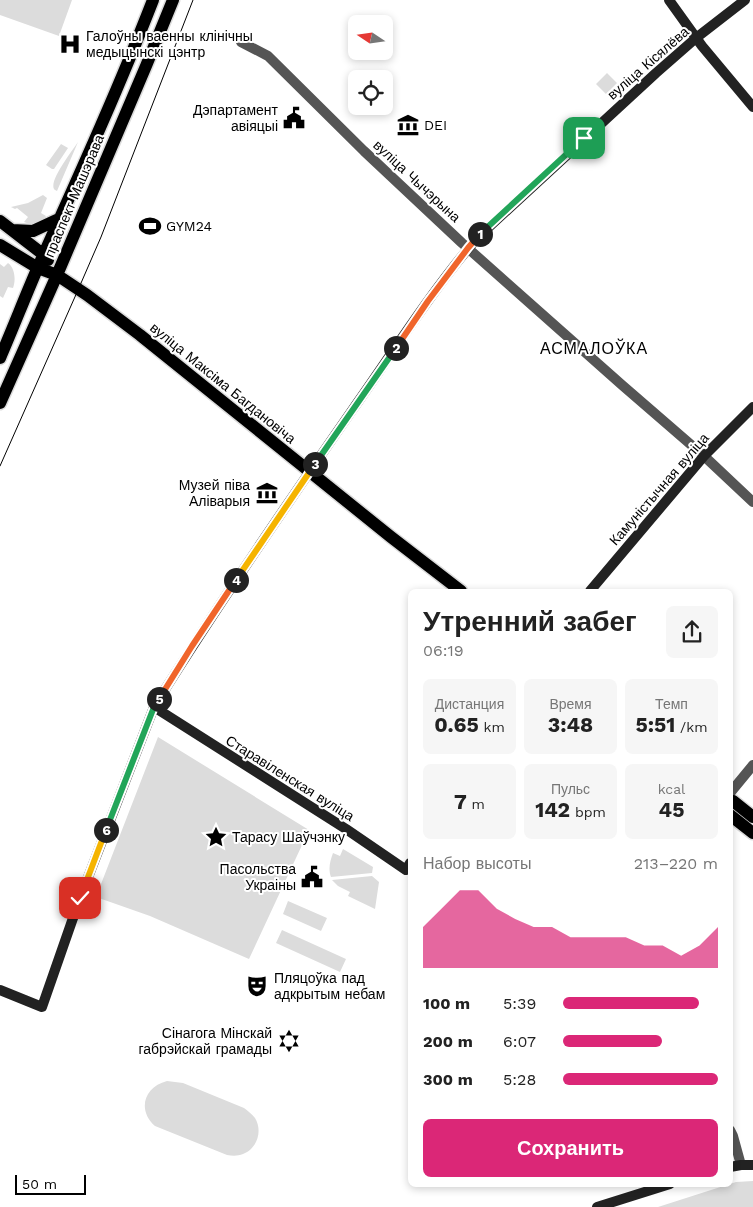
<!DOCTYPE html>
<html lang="ru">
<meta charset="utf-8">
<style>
body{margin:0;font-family:"Work Sans",sans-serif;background:#f6f6f6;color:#222;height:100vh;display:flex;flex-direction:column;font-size:19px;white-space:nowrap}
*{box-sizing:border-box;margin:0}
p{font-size:16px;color:#767676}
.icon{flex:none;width:28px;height:28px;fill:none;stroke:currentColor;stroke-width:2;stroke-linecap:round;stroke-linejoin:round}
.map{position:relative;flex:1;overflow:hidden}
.panel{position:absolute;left:408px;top:589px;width:325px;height:598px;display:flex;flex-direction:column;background:#fff;border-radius:8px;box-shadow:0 2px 8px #0003}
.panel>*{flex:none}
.needle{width:32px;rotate:283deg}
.fabs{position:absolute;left:348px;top:15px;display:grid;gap:10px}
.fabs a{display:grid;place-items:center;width:45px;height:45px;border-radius:8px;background:#fff;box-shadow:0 2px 8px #0003;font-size:25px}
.scale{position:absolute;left:15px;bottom:12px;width:71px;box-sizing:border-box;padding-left:5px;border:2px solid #000;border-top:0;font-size:14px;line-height:18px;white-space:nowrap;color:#000;-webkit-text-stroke:4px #fff;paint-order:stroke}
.pin{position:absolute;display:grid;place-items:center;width:42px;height:42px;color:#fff;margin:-21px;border-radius:10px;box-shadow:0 2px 8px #0006}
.km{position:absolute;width:25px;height:25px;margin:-12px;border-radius:50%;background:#222;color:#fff;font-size:14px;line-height:25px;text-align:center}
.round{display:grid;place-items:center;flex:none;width:52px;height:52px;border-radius:8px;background:#f6f6f6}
.head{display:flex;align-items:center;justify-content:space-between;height:85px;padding:0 15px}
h1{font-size:28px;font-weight:700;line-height:38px}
.metrics{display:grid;grid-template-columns:repeat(3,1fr);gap:8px;height:85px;padding:5px 15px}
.metrics div{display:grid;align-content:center;border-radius:8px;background:#f6f6f6;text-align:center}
.metrics b{font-size:21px;font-weight:700}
.metrics small{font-size:14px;font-weight:400}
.metrics p{font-size:14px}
.chart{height:140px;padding:10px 15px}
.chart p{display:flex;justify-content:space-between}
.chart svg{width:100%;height:90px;margin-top:5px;fill:#db2777;opacity:.7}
.primary-button{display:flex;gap:10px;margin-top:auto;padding:10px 15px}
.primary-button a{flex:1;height:58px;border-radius:8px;background:#db2777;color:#fff;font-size:20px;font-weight:700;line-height:58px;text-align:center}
ul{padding:0 15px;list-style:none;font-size:16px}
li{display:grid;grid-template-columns:80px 60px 1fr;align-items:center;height:38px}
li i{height:12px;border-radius:6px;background:#db2777}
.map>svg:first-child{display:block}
</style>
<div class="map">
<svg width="753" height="1207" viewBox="0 0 753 1207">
<rect width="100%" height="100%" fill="#fff"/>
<!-- green -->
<path fill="#dcdcdc" d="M0,0H72L59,36L0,15Z
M607,73L617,83L606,94L596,84Z
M78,142L57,191C56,190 54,190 54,189C49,180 73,150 78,142Z
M61,144L68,148L54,169H52L46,165Z
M43,195L47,198L41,213L46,216C41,224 32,226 24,222L28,217L17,208L15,209L11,207L28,203Z
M8,263C15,268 16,280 13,288L8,287L3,298L0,296V264L4,267Z
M158,737L309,830L249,959L150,916L96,897Z
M343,849L373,867L372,873L331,877C328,869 330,861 333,853L340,856Z
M372,876L379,882L375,909L348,896L350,892L338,886L332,880Z
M288,901L327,918L321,931L283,914Z
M282,930L346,959L340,972L276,943Z
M167,1081L183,1083L244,1108C248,1111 252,1114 255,1118C263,1131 257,1149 243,1154C238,1156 233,1156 227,1155L155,1126C137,1110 144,1087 167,1081Z
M753,1181V1207H658L736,1182Z"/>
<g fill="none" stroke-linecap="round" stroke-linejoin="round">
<!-- primary casing -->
<g stroke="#dbdbdb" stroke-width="15">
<path id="primary" d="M0,221L44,255L48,260
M12,230L33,231L61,218
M0,245L38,268L57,275L87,295L140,335L391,537L461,591
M0,358C13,328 25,297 38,267C78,178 118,90 153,0
M0,403L57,275L146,66L173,0
M730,801H733L753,817
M730,815L753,833"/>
</g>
<!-- street -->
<path stroke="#555" stroke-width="10" d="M241,42L268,56L364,151L462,243L622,385L704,456L753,502
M730,793L753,765
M730,1130L733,1136L741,1165"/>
<!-- secondary -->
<path stroke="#222" stroke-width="10" d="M669,0L702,46L753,107
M590,591L704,456L753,407
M154,707L346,829L406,870L410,863
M0,990L42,1007L80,898L154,707L159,699C221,600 287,504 353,409C394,351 432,290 478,237L656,73L696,38L745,0
M730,1167L741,1165H753
M597,1207L670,1184"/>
<!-- primary -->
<use href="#primary" stroke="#000" stroke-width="12"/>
<!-- tram -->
<path stroke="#000" stroke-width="1" d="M0,466L78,290L101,237L193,0"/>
</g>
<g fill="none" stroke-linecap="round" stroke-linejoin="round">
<!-- split-1 casing -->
<g stroke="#fff" stroke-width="10">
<path id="split-1" d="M480,234L584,138"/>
</g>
<!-- split-2 casing -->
<g stroke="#fff" stroke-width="10">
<path id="split-2" d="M396,348L428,301L468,248L480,234"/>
</g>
<!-- split-3 casing -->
<g stroke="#fff" stroke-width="10">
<path id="split-3" d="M315,464L396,348"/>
</g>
<!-- split-4 casing -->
<g stroke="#fff" stroke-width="10">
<path id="split-4" d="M236,580L315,464"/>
</g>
<!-- split-5 casing -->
<g stroke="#fff" stroke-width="10">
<path id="split-5" d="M159,699L192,646L236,580"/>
</g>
<!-- split-6 casing -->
<g stroke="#fff" stroke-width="10">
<path id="split-6" d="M106,830L154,707L159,699"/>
</g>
<!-- split-7 casing -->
<g stroke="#fff" stroke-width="10">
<path id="split-7" d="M80,898L106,830"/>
</g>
<!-- split-1 -->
<use href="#split-1" stroke="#22a559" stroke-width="6"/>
<!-- split-2 -->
<use href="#split-2" stroke="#f0652b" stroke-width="6"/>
<!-- split-3 -->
<use href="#split-3" stroke="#22a559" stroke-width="6"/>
<!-- split-4 -->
<use href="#split-4" stroke="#f5b400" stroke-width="6"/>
<!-- split-5 -->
<use href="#split-5" stroke="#f0652b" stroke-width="6"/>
<!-- split-6 -->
<use href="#split-6" stroke="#22a559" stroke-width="6"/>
<!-- split-7 -->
<use href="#split-7" stroke="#f5b400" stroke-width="6"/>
</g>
<!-- icons -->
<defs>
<g id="hospital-bare" transform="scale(1.725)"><path d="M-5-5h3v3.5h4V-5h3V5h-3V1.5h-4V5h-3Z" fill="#000" stroke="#fff" stroke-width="2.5" paint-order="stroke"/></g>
<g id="civic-bare" transform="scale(1.725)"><path d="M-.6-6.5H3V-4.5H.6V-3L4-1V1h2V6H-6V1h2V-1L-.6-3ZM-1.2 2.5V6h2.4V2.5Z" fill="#000" stroke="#fff" stroke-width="2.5" paint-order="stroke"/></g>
<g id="museum-bare" transform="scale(1.725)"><path d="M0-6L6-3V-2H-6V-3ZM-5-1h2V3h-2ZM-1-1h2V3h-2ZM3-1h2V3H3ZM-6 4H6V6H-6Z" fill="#000" stroke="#fff" stroke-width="2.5" paint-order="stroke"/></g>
<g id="stadium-bare" transform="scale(1.725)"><path d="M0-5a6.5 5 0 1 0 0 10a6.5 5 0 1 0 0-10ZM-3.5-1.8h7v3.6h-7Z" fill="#000" stroke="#fff" stroke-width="2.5" paint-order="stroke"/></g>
<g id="sight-bare" transform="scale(1.725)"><path d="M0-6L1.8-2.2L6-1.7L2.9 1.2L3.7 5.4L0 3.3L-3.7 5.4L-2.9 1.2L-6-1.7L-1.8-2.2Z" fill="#000" stroke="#fff" stroke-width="2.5" paint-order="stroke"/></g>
<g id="theatre-bare" transform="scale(1.725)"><path d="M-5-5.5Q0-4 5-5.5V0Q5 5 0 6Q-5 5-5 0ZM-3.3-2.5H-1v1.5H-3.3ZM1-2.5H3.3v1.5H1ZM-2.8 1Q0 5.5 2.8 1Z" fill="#000" stroke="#fff" stroke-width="2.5" paint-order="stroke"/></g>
<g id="synagogue-bare" transform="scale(1.725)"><path d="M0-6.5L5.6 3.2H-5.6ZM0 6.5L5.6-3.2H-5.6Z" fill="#000" stroke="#fff" stroke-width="2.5" paint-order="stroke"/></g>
</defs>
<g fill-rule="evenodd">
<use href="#hospital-bare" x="70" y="44"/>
<use href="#civic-bare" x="294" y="118"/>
<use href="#museum-bare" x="408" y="125"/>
<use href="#stadium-bare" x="150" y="226"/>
<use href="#museum-bare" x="267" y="493"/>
<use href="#sight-bare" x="216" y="837"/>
<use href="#civic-bare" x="312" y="877"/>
<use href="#theatre-bare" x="257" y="986"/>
<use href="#synagogue-bare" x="289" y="1041"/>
</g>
<g text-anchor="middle" stroke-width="4" stroke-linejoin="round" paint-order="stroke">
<!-- poi labels -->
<g font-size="14" fill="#000" stroke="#fff" text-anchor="start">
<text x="86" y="41">Галоўны ваенны клінічны<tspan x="86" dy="16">медыцынскі цэнтр</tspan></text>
<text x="278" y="115" text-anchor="end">Дэпартамент<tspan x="278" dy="16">авіяцыі</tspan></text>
<text x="424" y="130">DEI</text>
<text x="166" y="231">GYM24</text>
<text x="250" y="490" text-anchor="end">Музей піва<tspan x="250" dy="16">Аліварыя</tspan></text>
<text x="232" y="842">Тарасу Шаўчэнку</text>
<text x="296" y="874" text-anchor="end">Пасольства<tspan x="296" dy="16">Украіны</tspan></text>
<text x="274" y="983">Пляцоўка пад<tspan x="274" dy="16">адкрытым небам</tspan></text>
<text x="272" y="1038" text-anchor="end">Сінагога Мінскай<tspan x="272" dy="16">габрэйскай грамады</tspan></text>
</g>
<!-- street labels -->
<g font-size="14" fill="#000" stroke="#fff">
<text transform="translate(648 63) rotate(-41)" y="5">вуліца Кісялёва</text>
<text transform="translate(417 181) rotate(43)" y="5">вуліца Чычэрына</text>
<text transform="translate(74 196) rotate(-67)" y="5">праспект Машэрава</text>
<text transform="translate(223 383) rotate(39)" y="5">вуліца Максіма Багдановіча</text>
<text transform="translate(659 489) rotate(-49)" y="5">Камуністычная вуліца</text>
<text transform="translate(290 778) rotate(32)" y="5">Старавіленская вуліца</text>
</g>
<!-- quarter labels -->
<g font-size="16" letter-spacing="1" fill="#000" stroke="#fff">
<text x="594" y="354">АСМАЛОЎКА</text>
</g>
</g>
</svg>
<div class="fabs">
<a><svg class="needle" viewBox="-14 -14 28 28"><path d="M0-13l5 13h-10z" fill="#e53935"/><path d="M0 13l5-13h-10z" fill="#767676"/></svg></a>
<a><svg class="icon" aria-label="locate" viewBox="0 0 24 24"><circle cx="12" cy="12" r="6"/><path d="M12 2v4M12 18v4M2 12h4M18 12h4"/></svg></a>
</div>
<div class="scale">50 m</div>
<div class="pin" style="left:584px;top:138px;background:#1e9e55"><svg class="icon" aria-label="arrive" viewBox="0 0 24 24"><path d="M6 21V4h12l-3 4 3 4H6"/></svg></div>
<div class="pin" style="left:80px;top:898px;background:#d93025"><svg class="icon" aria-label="check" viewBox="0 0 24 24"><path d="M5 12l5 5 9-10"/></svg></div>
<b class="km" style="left:480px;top:234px">1</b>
<b class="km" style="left:396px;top:348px">2</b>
<b class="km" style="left:315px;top:464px">3</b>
<b class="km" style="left:236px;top:580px">4</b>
<b class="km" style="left:159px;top:699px">5</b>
<b class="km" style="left:106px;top:830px">6</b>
<section class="panel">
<div class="head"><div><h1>Утренний забег</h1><p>06:19</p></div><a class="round"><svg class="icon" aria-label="share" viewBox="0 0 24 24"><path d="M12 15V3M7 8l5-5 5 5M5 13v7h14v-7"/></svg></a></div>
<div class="metrics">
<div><p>Дистанция</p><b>0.65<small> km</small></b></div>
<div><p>Время</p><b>3:48</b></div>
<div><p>Темп</p><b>5:51<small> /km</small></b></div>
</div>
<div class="metrics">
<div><b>7<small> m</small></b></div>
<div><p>Пульс</p><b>142<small> bpm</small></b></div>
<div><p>kcal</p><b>45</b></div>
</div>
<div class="chart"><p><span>Набор высоты</span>213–220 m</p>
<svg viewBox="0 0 160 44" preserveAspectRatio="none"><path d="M0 44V24L10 15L20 6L30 6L40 15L50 20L60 24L70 24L80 29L90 29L100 29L110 29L120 33L130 33L140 38L150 33L160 24V44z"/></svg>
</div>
<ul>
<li><b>100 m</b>5:39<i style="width:88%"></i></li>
<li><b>200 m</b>6:07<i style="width:64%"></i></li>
<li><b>300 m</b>5:28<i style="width:100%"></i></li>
</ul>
<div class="primary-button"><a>Сохранить</a></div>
</section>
</div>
